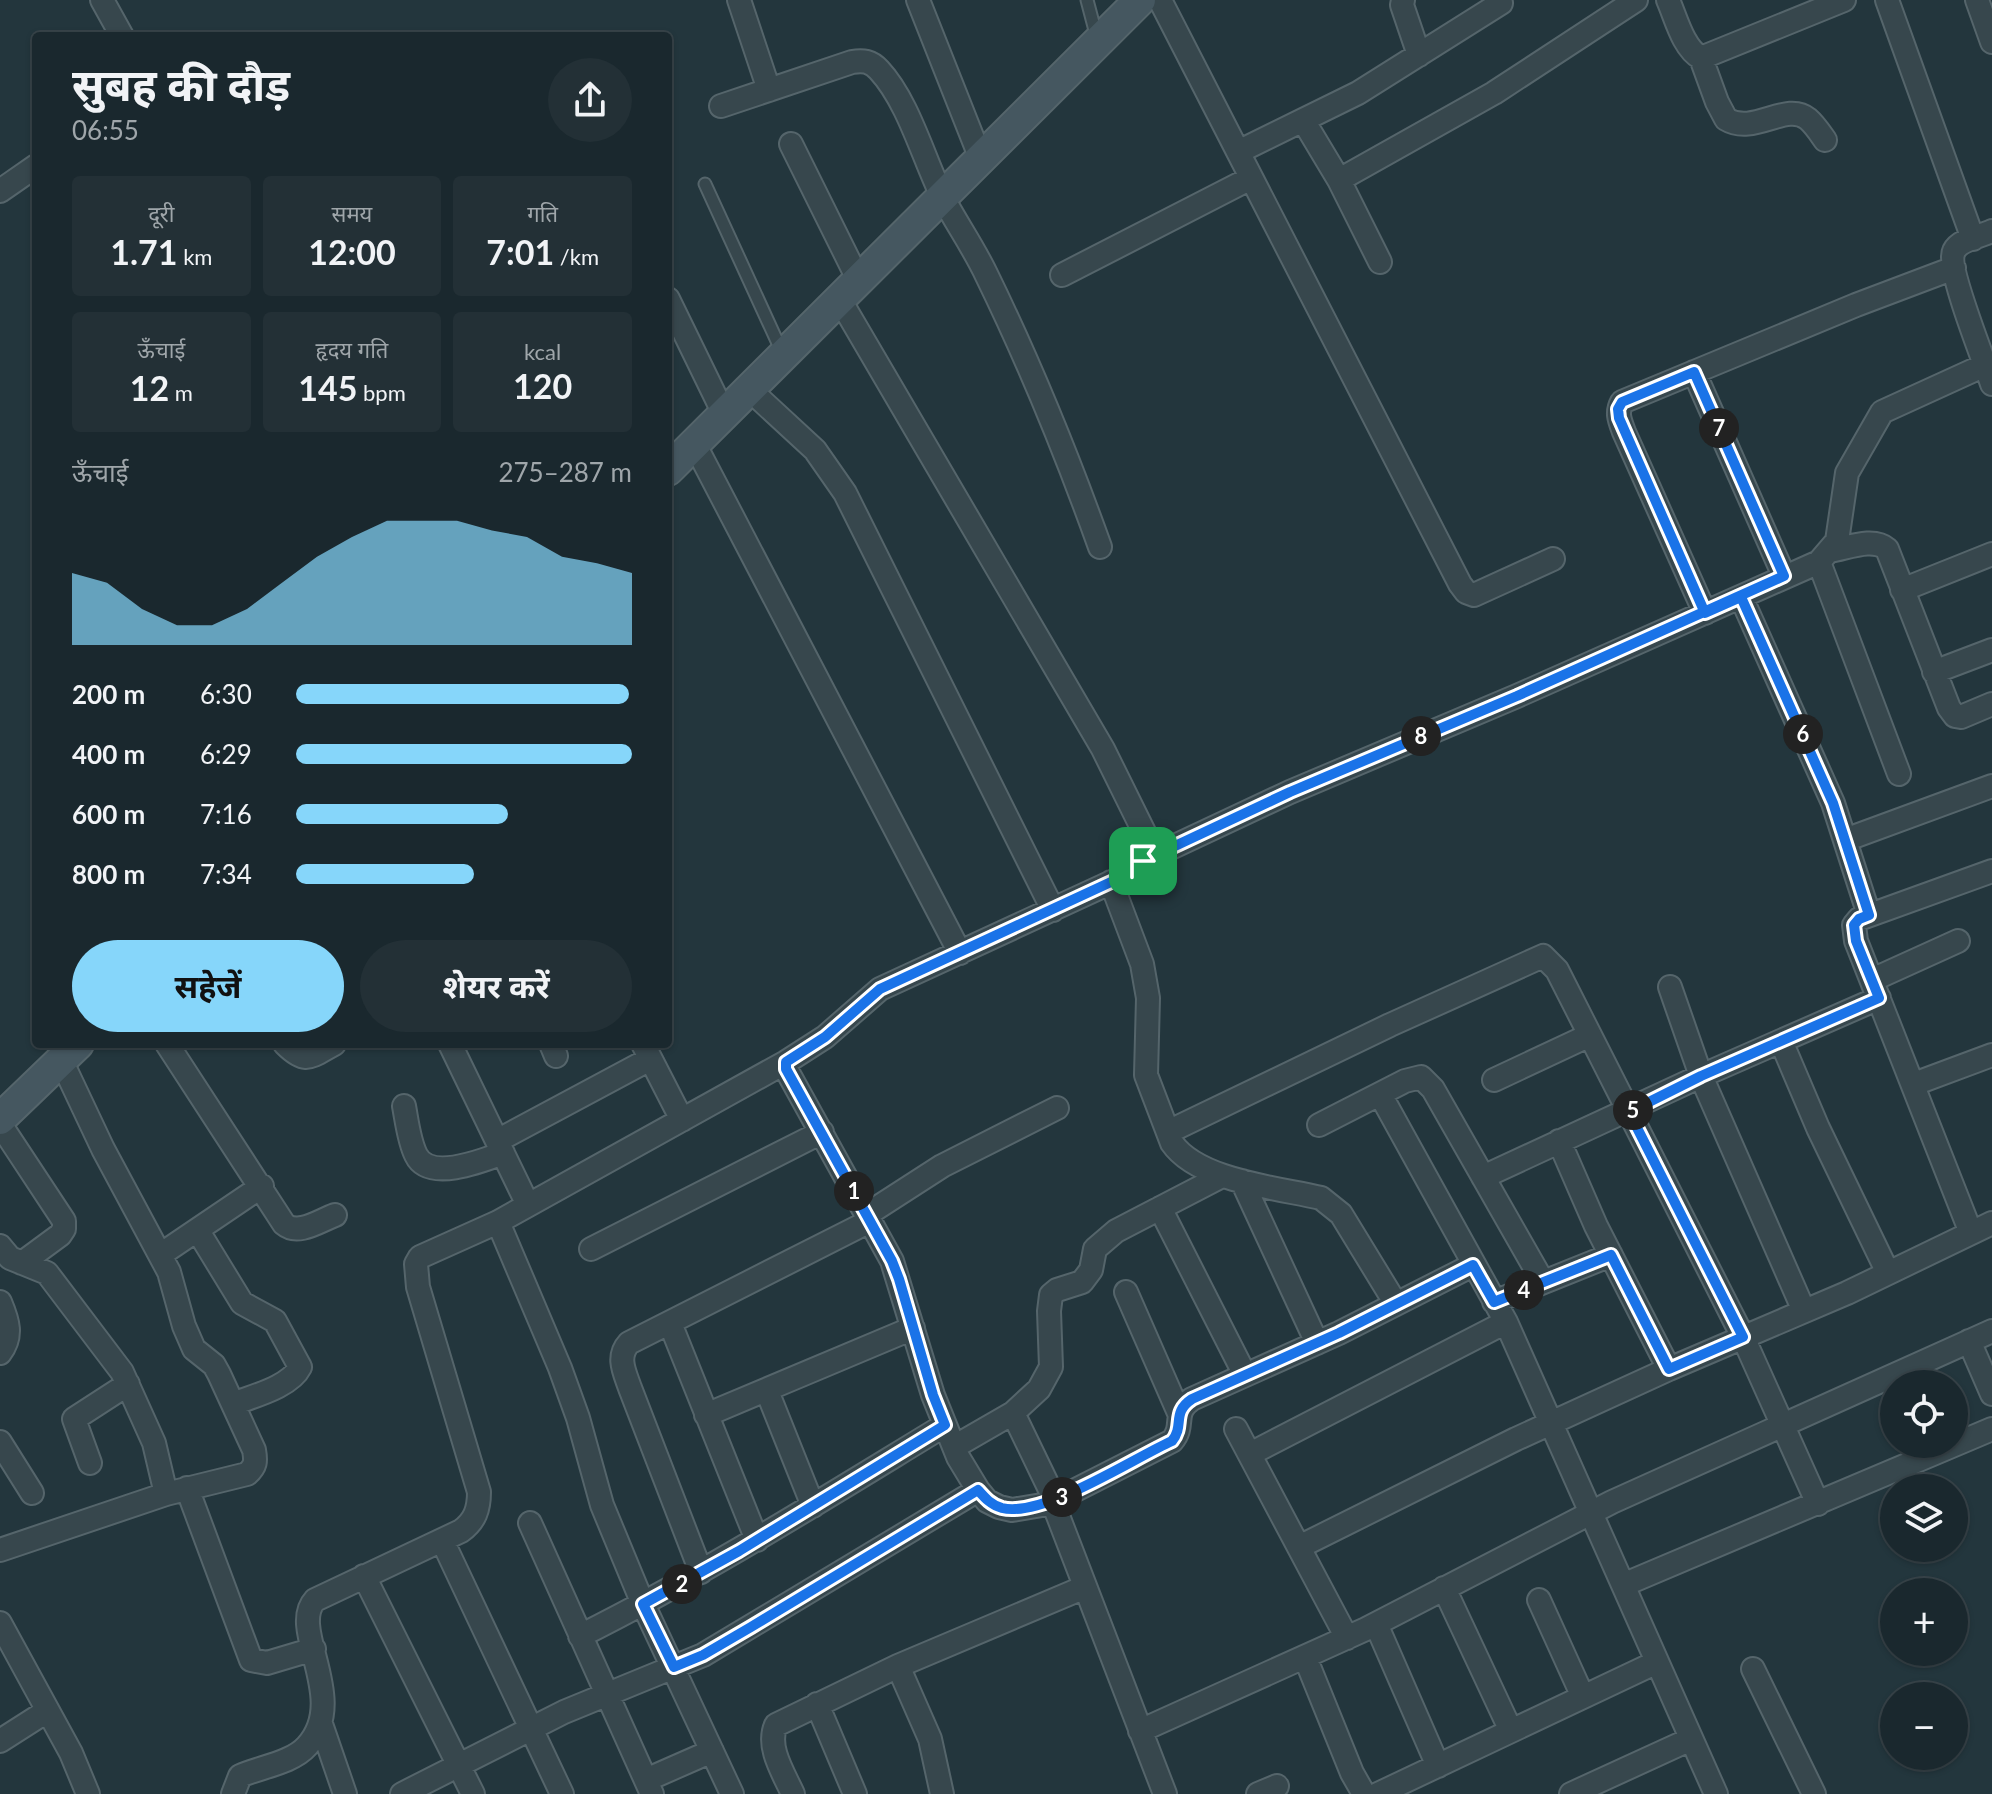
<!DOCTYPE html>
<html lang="hi">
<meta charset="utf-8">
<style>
body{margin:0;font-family:Lato,"Noto Sans Devanagari",sans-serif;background:#233036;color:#f1f3f6;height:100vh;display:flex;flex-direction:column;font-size:30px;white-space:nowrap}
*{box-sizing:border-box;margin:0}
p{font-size:26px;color:#9fa6aa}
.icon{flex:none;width:44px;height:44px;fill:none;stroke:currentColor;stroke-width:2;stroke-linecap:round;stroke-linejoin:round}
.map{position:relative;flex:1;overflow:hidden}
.details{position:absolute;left:32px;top:32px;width:640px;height:1016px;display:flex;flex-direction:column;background:#1a282e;border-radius:8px;box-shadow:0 2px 6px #0004,0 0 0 2px #38444a}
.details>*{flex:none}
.tools{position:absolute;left:1880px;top:1370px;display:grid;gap:16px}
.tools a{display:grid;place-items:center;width:88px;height:88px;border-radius:50%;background:#1a282e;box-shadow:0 2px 6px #0004,0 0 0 2px #38444a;font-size:40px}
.pin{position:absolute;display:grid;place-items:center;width:68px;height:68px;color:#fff;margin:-34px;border-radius:16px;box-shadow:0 4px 12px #0006}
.km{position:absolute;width:40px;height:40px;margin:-20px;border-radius:50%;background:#222;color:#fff;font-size:22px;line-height:40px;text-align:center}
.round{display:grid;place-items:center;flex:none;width:84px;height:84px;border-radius:42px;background:#233036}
.headline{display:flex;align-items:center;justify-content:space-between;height:136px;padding:0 40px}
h1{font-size:44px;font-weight:700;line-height:60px}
.stats{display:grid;grid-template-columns:repeat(3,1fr);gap:12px;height:136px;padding:8px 40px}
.stats div{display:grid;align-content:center;border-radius:8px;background:#233036;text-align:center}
.stats b{font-size:34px;font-weight:700}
.stats small{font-size:22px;font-weight:400}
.stats p{font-size:22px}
.chart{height:224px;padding:16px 40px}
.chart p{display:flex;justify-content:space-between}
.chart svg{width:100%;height:144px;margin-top:8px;fill:#86d6fa;opacity:.7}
.button{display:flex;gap:16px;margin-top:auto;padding:16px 40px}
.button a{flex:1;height:92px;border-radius:48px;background:#86d6fa;color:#111;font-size:32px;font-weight:700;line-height:92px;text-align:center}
.button a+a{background:#233036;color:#f1f3f6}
ul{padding:0 40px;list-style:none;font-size:26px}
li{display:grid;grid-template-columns:128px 96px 1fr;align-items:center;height:60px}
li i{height:20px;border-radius:10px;background:#86d6fa}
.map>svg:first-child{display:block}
</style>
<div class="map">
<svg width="1992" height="1794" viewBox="0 0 1992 1794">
<rect width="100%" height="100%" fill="#23363d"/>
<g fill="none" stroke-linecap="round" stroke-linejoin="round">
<!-- lane casing -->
<g stroke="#55656b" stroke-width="15">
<path id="lane" d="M1087,0L1097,38
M705,184L782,352"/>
</g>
<!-- street casing -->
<g stroke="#55656b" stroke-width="26">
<path id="street" d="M102,0L122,36
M739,0L769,90
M918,0L981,159
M1160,0L1460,584L1466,592L1474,595L1553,559
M1403,0L1402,5L1419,55
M1668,0C1676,18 1683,48 1701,58L1844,0
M1887,0L1973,239
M1977,0L1992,42
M1701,58L1717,102L1726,119C1754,136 1786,101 1808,119C1815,125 1820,133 1825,140
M721,106L852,62C863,60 871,61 879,70C908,101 923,157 942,196C956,223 974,248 987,276C1030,364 1067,455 1100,547
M1303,120L1339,180L1380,262
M791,144L859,281
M1238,152L1358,93L1501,3
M1339,180L1494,93L1636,0
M0,191L36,166
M1992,231C1981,236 1959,240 1954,251C1946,267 1985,363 1992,384
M1062,275L1251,178
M668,299L725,416
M840,300L1103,749L1147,838C1150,855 1140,865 1127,875L880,989L825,1037L786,1062V1069L892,1261L933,1395L958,1457L978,1490L987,1501L999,1507L1012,1510L1048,1504L1055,1508L1165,1794
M1694,372L1784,576
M750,390L815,450L845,493L1053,910
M695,445L960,953
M1830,551C1848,548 1873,537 1887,549L1949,708L1955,716L1961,717L1992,704
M1819,562L1899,774
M1902,590L1992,554
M1741,597L1833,803L1869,915
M1705,613L1624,432C1620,421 1616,413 1622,402L1856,305L1954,268
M1934,672L1992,650
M1845,840L1992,786
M1143,861L1290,792L1517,696L1819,562L1837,541L1847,473L1882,412L1985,365
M1111,882L1142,964L1148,998L1146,1075L1172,1143C1198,1181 1279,1188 1321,1198L1341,1214L1396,1304
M1872,980L1958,941
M1670,987L1701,1076L1804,1311
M1781,1041L1818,1128L1888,1273
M167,1044L284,1224C298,1236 319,1221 335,1215
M285,1044C306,1065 310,1057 334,1044
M450,1044L528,1205
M551,1044L556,1056
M643,1044L682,1120
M1494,1080L1590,1035
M1914,1084L1992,1055
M1380,1094L1506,1322L1716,1794
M404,1106C407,1122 409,1141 416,1155C429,1182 482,1161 503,1153
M0,1124L64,1221V1229L60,1235L22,1263
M1319,1125L1405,1081L1421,1077L1433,1089L1543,1282
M1168,1132L1390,1025L1543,956L1557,970L1743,1337L1818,1504
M497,1141L650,1059
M1559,1141L1596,1226L1669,1369
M1483,1177L1701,1076L1879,998
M1242,1181L1317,1343
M1160,1208L1245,1375
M866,1215L942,1166L1057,1108
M498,1222L560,1368L578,1418L602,1505L643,1604L732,1794
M198,1231L242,1303L275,1321L300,1367C290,1387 253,1396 233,1404
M1971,1233L1856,941L1854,925L1859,919L1992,871
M0,1246L10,1258L47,1273L122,1372L154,1443L166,1494
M591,1249L822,1132
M160,1255L262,1186
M1126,1292L1179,1413
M0,1302C8,1321 13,1336 0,1353
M1494,1302L1611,1255
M670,1323L757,1540
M1969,1341L1992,1394
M767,1391L813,1506
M1013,1413L1055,1500
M706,1415L913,1328
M1236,1429L1347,1638
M0,1442L32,1493
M954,1447L1013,1413L1039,1389L1051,1367L1049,1311L1051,1295L1057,1290L1082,1282L1091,1270L1095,1249L1116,1231L1222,1176
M1250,1454L1506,1322
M90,1463L74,1419L128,1384
M187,1488L251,1660L267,1663L314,1649
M1048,1504L1172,1441C1186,1425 1171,1413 1192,1399L1339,1333L1473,1265
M530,1523L652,1794
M442,1540L562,1794
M1299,1547L1516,1439L1669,1369L1847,1293L1992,1223
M0,1550L166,1494L247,1474C256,1466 256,1461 254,1450L219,1374L214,1365L194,1349L184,1326L169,1272L103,1149L61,1060
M701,1572L630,1388C625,1373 616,1357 629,1343L870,1221
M364,1576L473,1794
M1623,1585L1992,1429
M1444,1588L1511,1731
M1539,1600L1583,1697
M0,1623L71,1753L88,1794
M1376,1624L1438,1766
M580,1636C706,1573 825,1498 945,1425
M1305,1657L1352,1773L1364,1794
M898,1666L930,1739L942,1794
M1753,1669L1814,1794
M817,1704L855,1794
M321,1724L345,1794
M1140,1731L1366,1629L1612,1502L1992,1331
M0,1741L47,1711
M646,1780L712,1751
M233,1794L240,1776C260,1767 292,1763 307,1746C350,1699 288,1629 315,1600L461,1531C475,1521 479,1509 479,1492L418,1287L416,1264L420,1257L498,1222L786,1062
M402,1794L564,1712L703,1655L978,1490
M793,1794C784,1774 766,1747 776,1725L898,1666L1085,1587
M1258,1794L1277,1786
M1378,1794L1657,1662
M1571,1794L1691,1739"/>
</g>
<!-- secondary casing -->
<g stroke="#55656b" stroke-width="34">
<path id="secondary" d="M668,470L1140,0
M0,1119L78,1044"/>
</g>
<!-- lane -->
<use href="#lane" stroke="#37474d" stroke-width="11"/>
<!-- street -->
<use href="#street" stroke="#37474d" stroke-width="22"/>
<!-- secondary -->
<use href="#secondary" stroke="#455760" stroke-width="30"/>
</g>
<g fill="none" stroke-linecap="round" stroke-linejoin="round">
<!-- route casing -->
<g stroke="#fff" stroke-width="16">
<path id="route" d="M1143,861L1127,875L1111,882L880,989L825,1037L786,1062V1069L892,1261L899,1279L933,1395L945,1425L739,1551L643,1604L674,1667L703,1655L751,1627L978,1490C985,1498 991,1505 1002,1508C1043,1518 1132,1459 1172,1441C1185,1425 1171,1413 1192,1399L1339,1333L1473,1265L1494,1302L1611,1255L1669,1369L1743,1337L1629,1112L1701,1076L1879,998L1856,941L1854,925L1859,919L1869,915L1833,803L1741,597L1705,613L1619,418L1618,409L1622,402L1694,372L1784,576L1517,696L1290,792L1143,861"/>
</g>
<!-- route -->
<use href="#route" stroke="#1a73e8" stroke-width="10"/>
</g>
</svg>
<div class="tools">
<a><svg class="icon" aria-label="locate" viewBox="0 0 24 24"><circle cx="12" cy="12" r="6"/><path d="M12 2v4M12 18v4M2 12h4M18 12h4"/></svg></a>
<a><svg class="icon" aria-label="layers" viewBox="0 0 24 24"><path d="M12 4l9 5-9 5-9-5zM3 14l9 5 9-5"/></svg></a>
<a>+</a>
<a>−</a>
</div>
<div class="pin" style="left:1143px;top:861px;background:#1e9e55"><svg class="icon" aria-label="arrive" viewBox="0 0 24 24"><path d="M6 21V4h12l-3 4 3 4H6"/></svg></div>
<b class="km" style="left:854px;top:1191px">1</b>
<b class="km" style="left:682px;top:1584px">2</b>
<b class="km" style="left:1062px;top:1497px">3</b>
<b class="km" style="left:1524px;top:1290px">4</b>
<b class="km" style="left:1633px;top:1110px">5</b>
<b class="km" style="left:1803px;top:734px">6</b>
<b class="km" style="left:1719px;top:428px">7</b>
<b class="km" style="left:1421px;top:736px">8</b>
<section class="details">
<div class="headline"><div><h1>सुबह की दौड़</h1><p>06:55</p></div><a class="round"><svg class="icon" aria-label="share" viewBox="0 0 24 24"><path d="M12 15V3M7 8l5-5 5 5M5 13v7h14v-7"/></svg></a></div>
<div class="stats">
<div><p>दूरी</p><b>1.71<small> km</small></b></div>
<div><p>समय</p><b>12:00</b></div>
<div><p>गति</p><b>7:01<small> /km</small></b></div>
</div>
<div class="stats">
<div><p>ऊँचाई</p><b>12<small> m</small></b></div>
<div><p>हृदय गति</p><b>145<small> bpm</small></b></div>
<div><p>kcal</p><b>120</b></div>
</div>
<div class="chart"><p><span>ऊँचाई</span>275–287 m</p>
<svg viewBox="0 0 160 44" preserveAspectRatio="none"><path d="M0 44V22L10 25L20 33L30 38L40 38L50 33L60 25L70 17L80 11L90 6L100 6L110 6L120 9L130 11L140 17L150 19L160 22V44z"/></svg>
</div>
<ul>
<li><b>200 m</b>6:30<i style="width:99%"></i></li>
<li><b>400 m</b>6:29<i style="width:100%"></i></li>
<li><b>600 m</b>7:16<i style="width:63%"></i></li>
<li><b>800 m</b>7:34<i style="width:53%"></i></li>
</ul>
<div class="button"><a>सहेजें</a><a>शेयर करें</a></div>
</section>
</div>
